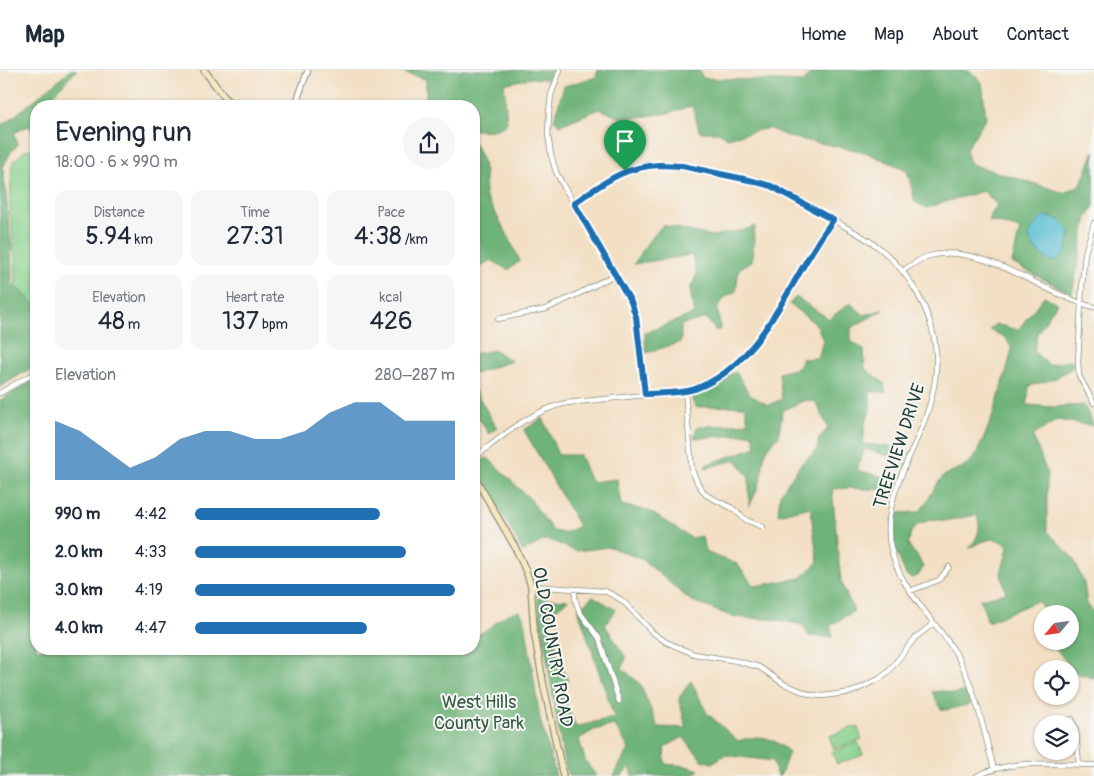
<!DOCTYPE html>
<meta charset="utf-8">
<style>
body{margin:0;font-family:Pangolin,sans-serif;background:#f6f6f7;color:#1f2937;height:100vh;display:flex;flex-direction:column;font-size:19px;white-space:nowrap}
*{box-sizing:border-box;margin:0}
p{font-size:16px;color:#747a83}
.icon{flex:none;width:28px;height:28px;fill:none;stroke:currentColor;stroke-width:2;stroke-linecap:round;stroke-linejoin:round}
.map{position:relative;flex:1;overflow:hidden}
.panel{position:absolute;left:30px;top:30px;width:450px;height:555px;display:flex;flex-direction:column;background:#fff;border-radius:20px;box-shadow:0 1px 4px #0004}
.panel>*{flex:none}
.needle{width:32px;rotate:241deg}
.fabs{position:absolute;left:1034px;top:535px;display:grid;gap:10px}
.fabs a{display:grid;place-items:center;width:45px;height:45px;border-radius:50%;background:#fff;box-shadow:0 1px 4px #0004;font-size:25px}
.pin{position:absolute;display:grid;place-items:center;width:42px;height:42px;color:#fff;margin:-51px -21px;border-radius:50% 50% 50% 0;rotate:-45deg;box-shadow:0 0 5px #0007}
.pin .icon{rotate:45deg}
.round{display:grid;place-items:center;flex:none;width:52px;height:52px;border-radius:26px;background:#f6f6f7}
.overview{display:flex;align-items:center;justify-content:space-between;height:85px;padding:0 25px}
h1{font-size:28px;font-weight:600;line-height:38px}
.stats{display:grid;grid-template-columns:repeat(3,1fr);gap:8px;height:85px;padding:5px 25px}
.stats div{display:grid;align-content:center;border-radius:12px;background:#f6f6f7;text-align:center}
.stats b{font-size:25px;font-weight:600}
.stats small{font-size:14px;font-weight:400}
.stats p{font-size:14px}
.chart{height:140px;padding:10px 25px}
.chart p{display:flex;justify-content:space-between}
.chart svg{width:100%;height:90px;margin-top:5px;fill:#1f6fb2;opacity:.7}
ul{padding:0 25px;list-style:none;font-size:16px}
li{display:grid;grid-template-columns:80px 60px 1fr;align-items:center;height:38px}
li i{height:12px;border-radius:6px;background:#1f6fb2}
header{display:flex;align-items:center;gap:30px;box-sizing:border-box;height:70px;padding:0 25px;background:#fff;border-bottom:1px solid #e0e1e3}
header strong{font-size:24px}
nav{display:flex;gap:28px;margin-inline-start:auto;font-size:18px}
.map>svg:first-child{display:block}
</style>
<header>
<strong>Map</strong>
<nav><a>Home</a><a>Map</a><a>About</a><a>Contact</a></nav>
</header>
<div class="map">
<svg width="1094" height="706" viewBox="0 0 1094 706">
<rect width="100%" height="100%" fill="#f6f6f2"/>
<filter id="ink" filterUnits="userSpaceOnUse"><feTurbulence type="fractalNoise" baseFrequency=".02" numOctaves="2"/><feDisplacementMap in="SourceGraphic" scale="10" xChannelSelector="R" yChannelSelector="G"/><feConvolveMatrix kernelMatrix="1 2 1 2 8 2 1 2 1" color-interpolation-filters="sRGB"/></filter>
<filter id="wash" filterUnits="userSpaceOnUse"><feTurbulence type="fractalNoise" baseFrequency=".0096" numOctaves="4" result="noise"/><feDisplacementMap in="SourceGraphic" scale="20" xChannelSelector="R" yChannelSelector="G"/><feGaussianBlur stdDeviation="1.12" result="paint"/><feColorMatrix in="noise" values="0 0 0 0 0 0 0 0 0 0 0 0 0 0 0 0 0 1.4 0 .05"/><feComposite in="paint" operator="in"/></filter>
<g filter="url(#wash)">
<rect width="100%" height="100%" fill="#f3dfc3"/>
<!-- green -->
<path fill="#89d18d" stroke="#548760" d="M36,78V241L14,230L16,205L10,133L12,94L25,80Z
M857,656L862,669L834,679L829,666Z
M858,672L863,685L837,694L832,682Z"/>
<!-- forest -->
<path fill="#6eb378" stroke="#467856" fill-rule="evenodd" d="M71,0H77L42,36H36V42L34,44L36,47V64L28,56L14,63L18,75L11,82L3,97L11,172L12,214L34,233L36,246V295L0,317V55L7,52Z
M406,0H551L549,9L530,8L504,14L507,53C498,62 486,61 474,60V36H419L426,29V9L405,3Z
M598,0H699L703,8L804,12L813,0H965L971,2L982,12L986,48L966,79L970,94L1065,123L1081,114L1094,81V136L1087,147L1072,224L1012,193L1020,159L988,150L997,135L983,121L941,133L927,138L915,132L907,100L865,82L789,67L768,58L727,68L719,62H700L692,36L668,43L623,49L600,39L560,55L554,50L564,16L596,7ZM1051,146L1060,150L1070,160L1068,175L1049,190L1035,180L1030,164L1040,150Z
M474,72L482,88L485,103V125L505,160L520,191L508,200L491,190L474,202Z
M663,155L712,166L744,160L755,156L752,191L739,199L736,221L725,227L717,239L721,260H715L706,248L681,255V272L646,283L645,263L694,244L690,219L697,204L692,185L634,194L648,172Z
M1044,226L1057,233L1037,264L1034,282L1049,295L1073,290V297L1054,309L1029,316L1027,335L1052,337L1084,335L1094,356L1057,350L1033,366L1047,403V461L1073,488L1084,513L1087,534L1094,543V608L1076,603L1049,571H1070V544H1049L1037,531L988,552L980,529L1006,523L1001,504L1008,477C994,463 985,471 969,478C979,467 981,459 977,445L944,451L933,449L918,454L911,462L908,475L918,487L923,497L919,505L913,508L906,505L896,481L892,451L899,443L919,442C928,433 932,420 940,410C947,400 960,401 969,393C986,377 1006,304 1012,279L1006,268L990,260L995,254L1018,260Z
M796,227L829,249L850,233L864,245L885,239L851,258V271L864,280L865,299L884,313L886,323L870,321V341L865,354L863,374L896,377L900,384L893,387L865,379L856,400L887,408L890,420L849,418L832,419L841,512L854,541L830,556L833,567L809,566L803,555L779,550L733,547L690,530L643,490L610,477L576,481L552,471L544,470L523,482L474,393L488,388L530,429L553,461L564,463L579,456L524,360L543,348L558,385H580L591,412L617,409L621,435L649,441L691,468L702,466L705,482L737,494L754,516L801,508L818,492L810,437L778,445L780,424L801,394L818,379V370L828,358L816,332L805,330L782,341L779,366C757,386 767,392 759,415C756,423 752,430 749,437V407L736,390L705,398L706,395L756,377L753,364L694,368L697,357L748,353L745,336L695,337L690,323L736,302L750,325L768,335L782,329L779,303L798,298L802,289L818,288L823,271L817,255L789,234Z
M495,280L511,291L474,304V284Z
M36,309V579H474V566C492,561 499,543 520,541L525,551L540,649L556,706H0V330Z
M474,319L497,358L489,364L474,340Z
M593,526L616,540L605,555L626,588L622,598L640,614L658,657L686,658L679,628L691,611L707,643L738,671C760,664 771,666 789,682L780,706H777L773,691L725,685L712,693L702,690L683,667L664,678L665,694L686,696L699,700L691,706H633L630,696L622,706H614C619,697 622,688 629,680L625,672L614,655L594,660L579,669L585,690L596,706H569L564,693L537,528L568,530L547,545L556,575L557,588L568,610L562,625L576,657L614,647L578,539Z
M943,621L954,624L966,621L971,634L946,640L941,639L932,622Z"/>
<!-- water -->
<path fill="#54bdd0" stroke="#3a7d82" d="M1045,146L1060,150L1070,160C1068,174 1068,187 1053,192C1045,189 1026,174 1030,164C1032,157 1040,149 1045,146Z"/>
</g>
<g filter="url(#ink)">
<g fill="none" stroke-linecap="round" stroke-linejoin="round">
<!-- minor casing -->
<g stroke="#898e7c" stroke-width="6">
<path id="minor" d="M560,0L551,25L549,43L548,65L551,85L556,102L564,117L616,204L631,231L636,247L645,324
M574,133C595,119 616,100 641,96C665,91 690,99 713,103C733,107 753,109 771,116C792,125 812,137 831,149C847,158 864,166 878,177C909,201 933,242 936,282C938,307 931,334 922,357C907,394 883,433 890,474C897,517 933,547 955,582C976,617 983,660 994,699
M1094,153L1085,183L1082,215L1078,292L1079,306L1094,333
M903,201C911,195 919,189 929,186C983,171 1043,225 1094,237
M498,249L546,239L580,223L616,204
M685,321L692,400L698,414L706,425L732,438L746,450L763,457
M0,323L36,302
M474,388C504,365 529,342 566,333L685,321C747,306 779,239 808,188C815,175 824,162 833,150
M531,516L605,521L620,529L627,535L652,562L666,572L694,584L737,591L759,597L784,614L811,625L823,626L852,622L879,609L889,601L915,568L934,553
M575,519V529L579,541L599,568L619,631
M910,521L939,510L949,497
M1072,649L1076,662L1079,695
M977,706C1012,688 1056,695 1094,695"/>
</g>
<!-- tertiary casing -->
<g stroke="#898e7c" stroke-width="7">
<path id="tertiary" d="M295,36L308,0"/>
</g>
<!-- secondary casing -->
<g stroke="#898e7c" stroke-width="8">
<path id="secondary" d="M204,0L231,36
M474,406L515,477L526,501L531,516L534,561L543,612L563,706"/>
</g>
<!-- minor -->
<use href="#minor" stroke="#fff" stroke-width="4.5"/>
<!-- tertiary -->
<use href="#tertiary" stroke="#fff" stroke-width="5"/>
<!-- secondary -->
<use href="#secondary" stroke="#f7e8c3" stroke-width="5.5"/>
</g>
</g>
<g fill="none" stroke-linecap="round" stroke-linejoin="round" filter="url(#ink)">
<!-- route casing -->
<g stroke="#fff" stroke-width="10">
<path id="route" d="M659,95L682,96L749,110L771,116L833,150C825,161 817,173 810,185C780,234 753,298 695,319C679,324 661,323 645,324L636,247L631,232L574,133C604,113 622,97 659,95Z"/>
</g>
<!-- route -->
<use href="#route" stroke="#1f6fb2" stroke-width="6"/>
</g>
<g text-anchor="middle" stroke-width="4" stroke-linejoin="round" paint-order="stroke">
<!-- street labels -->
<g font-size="18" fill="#1f3d34" stroke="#f6f6f2">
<text transform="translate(899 376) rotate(-72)" y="6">TREEVIEW DRIVE</text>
<text transform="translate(553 577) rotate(80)" y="6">OLD COUNTRY ROAD</text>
</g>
<!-- park labels -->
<g font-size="18" fill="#345b46" stroke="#f6f6f2">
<text x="479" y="638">West Hills<tspan x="479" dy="21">County Park</tspan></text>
</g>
</g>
</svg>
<div class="fabs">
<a><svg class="needle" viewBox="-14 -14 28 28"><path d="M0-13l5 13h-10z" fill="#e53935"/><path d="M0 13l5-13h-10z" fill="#747a83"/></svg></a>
<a><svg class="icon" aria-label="locate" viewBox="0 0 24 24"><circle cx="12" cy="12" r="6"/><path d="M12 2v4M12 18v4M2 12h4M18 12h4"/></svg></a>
<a><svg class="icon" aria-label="layers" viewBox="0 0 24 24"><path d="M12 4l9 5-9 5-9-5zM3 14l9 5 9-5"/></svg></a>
</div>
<div class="pin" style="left:625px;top:101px;background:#1e9e55"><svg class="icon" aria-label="arrive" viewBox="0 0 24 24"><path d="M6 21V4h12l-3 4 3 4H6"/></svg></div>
<section class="panel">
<div class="overview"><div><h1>Evening run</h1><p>18:00 · 6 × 990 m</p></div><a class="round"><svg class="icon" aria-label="share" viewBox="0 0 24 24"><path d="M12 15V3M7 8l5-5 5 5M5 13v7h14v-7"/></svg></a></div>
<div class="stats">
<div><p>Distance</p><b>5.94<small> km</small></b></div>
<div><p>Time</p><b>27:31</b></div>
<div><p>Pace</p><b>4:38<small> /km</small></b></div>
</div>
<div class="stats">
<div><p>Elevation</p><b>48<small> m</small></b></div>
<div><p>Heart rate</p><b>137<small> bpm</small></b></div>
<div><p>kcal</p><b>426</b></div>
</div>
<div class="chart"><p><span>Elevation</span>280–287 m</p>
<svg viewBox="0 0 160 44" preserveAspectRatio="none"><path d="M0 44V15L10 20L20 29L30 38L40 33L50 24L60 20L70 20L80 24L90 24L100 20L110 11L120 6L130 6L140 15L150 15L160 15V44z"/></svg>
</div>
<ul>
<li><b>990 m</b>4:42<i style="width:71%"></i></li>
<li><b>2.0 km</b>4:33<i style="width:81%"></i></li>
<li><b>3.0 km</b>4:19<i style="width:100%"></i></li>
<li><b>4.0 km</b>4:47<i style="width:66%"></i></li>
</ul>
</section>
</div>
